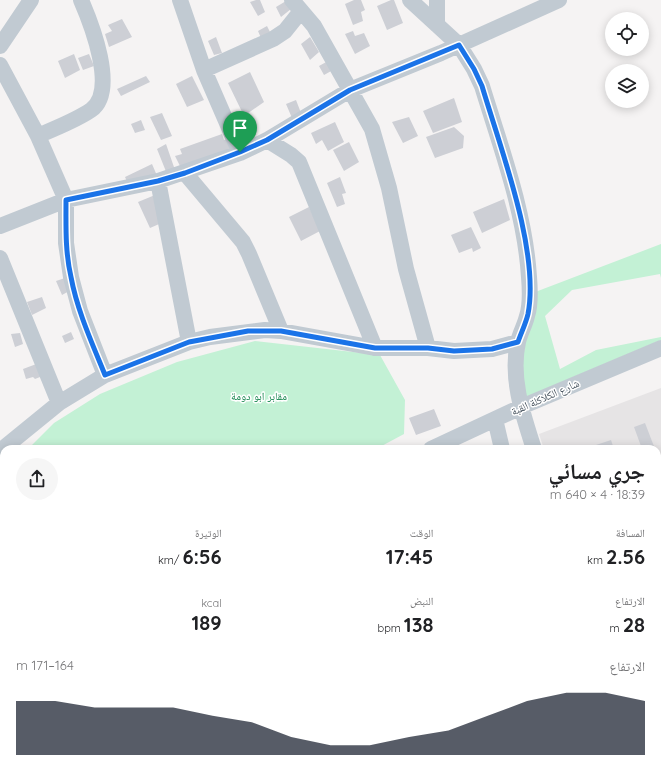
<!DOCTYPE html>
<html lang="ar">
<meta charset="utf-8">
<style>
body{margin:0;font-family:Quicksand,"Noto Naskh Arabic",sans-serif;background:#f6f6f6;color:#202124;direction:rtl;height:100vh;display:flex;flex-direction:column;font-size:15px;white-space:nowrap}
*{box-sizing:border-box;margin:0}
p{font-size:13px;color:#757577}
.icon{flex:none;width:22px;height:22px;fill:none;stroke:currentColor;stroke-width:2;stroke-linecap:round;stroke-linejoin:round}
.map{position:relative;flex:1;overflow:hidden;direction:ltr}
.panel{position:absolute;left:0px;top:445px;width:661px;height:324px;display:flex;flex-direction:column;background:#fff;border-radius:12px 12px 0 0;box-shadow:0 2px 10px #0003;direction:rtl}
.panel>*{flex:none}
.fabs{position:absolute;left:605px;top:12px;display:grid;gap:8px}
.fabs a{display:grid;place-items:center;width:44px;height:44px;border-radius:50%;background:#fff;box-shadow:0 2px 10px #0003;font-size:20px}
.pin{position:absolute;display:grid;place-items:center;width:34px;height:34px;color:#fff;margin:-41px -17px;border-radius:50% 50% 50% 0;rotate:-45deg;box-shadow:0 0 4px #0007}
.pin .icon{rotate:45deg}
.round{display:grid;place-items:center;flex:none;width:42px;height:42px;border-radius:21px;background:#f6f6f6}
.head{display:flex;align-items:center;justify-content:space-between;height:68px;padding:0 16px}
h1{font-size:22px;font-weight:700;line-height:30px}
.metrics{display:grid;grid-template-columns:repeat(3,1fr);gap:6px;height:68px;padding:4px 16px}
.metrics div{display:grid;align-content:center}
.metrics b{font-size:20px;font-weight:700}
.metrics small{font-size:11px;font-weight:400}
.metrics p{font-size:11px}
.chart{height:112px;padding:8px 16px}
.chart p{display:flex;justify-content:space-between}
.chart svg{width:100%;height:72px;margin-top:4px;fill:#111827;opacity:.7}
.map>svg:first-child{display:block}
</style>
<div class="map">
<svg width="661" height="769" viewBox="0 0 661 769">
<rect width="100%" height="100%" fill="#f5f3f3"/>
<!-- education -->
<path fill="#e6e4e5" d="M661,388V577L657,579V449H544L539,434Z"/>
<!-- green -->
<path fill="#c3f1d5" d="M661,244V278L660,274L572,290L545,316L560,369L596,350L661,337V340L519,400L530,294Z
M255,341L380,355L405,400L404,434L376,449H28L54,423L100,394L177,362Z"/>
<!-- building -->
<path fill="#cdcfd5" d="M256,0H260L265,12L258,16L250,2Z
M354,0H361L365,10L361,12L363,21L353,25L345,4Z
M391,0H394L403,23L387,30L377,6Z
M286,1L291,9L281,17L276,7Z
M122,19L132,37L109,47L105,34L112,31L108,25Z
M267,26L271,34L261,38L258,31Z
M353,31L355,36L364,33L370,46L355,54L345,34Z
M216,37L222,53L214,55L208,41Z
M310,37L319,52L310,60L301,44Z
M74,54L80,70L65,78L58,61Z
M89,54L94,66L83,70L78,58Z
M328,61L333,70L324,75L319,66Z
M250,72L264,102L244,116L228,83Z
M146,76L150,82L121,96L117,89Z
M192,76L204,100L187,107L176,84Z
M454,98L462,122L433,133L423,111Z
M296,100L301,113L292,118L286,104Z
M162,113L172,136L161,140L150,117Z
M409,117L418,136L403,143L392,122Z
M141,120L145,130L135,133L131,124Z
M335,122L344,142L328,151L322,140L316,144L311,133Z
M454,127L464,136L463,148L435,158L426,137Z
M222,134L224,140L229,138L235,151L183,172L175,156L182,154L180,149Z
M349,142L359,162L344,171L333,150Z
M166,144L175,170L167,174L157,149Z
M152,164L158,178L131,190L125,177Z
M340,177L346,193L342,194L345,204L337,207L327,183Z
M155,195L166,221L150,228L138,202Z
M504,199L510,220L482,233L473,212Z
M309,207L320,231L301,241L289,217Z
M471,227L481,248L473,252L472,248L459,253L451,235Z
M65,278L71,290L62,295L56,281Z
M42,297L46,308L32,315L27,302Z
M71,332L74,339L65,343L62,336Z
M20,333L23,344L15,347L11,334Z
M39,363L45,375L35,379L33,377L26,379L23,369Z
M434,409L441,426L416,435L409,418Z
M645,423L655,449H642L634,427Z
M611,440L614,449H584Z
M657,491L661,502V551L657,540Z
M661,658V672L657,659Z
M4,682V713L0,715V684Z
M660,730L661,742L657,744V731Z
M19,765H42L44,769H21Z
M77,765H84L86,769H79Z
M146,765H152L153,769H147Z
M594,765H615L616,769H594Z
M631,765L632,769H624L623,767Z
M633,765H658L659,769H634Z"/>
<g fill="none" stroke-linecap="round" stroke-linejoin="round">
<!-- minor -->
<path stroke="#c1cad2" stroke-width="16" d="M180,0L204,70L240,153
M292,0L314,26L372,129L389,188L406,269L428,348
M410,0L459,45L474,69L482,86C501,148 525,212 529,277C530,289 531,304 527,316C525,325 520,333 518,342C510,378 523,415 534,449
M437,0V25
M0,46L31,0
M0,65L38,136L66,200V243L71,277L80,311L105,375
M204,70L273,39L285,31L301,11
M38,136C55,128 75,121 91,110C118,91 91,23 81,0
M267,140L291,155L299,162L375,348
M185,173L243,242L249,254L281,331
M158,181L189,342
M0,226L66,200L158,181L240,153L267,140L350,90L441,53L559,0
M0,258L59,403
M495,419L502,449
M431,449L521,407L661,348
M0,451L59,403L105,375L189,342L210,337L265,330L281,331L375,348H428L454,351L492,349L518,342
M0,493L4,501
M657,589L661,587
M0,635L4,632
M657,708L661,723
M0,727L4,726
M0,760L3,769
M165,765L167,769
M311,765L312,769
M444,765L445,769
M573,765V769
M97,769L110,765"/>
</g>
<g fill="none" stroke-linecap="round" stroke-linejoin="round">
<!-- route casing -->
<g stroke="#fff" stroke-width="8">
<path id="route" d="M459,45L474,69L482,86C500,147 540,251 528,314C526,323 521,333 518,342L492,349L454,351L428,348H375L281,331H248L189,342L105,375C92,343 77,310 71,277C65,251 66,226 66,200L158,181L185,173L240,152L267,140L350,90Z"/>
</g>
<!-- route -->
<use href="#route" stroke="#1a73e8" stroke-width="5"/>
</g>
<g text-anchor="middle" stroke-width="3" stroke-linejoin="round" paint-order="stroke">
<!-- park labels -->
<g font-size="11" fill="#17864f" stroke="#fff">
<text x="259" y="400">مقابر ابو دومة</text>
</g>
<!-- street labels -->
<g font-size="11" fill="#4a5661" stroke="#fff">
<text transform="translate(545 397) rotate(-24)" y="4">شارع الكلاكلة القبة</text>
</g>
</g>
</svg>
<div class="fabs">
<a><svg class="icon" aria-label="locate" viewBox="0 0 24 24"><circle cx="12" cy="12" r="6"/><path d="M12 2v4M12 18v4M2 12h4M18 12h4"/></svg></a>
<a><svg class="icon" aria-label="layers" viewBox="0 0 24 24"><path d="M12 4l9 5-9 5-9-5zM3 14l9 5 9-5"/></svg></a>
</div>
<div class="pin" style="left:240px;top:152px;background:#1e9e55"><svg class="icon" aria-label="arrive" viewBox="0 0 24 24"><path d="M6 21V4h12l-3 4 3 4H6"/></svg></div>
<section class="panel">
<div class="head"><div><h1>جري مسائي</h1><p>18:39 · 4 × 640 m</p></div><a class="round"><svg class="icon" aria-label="share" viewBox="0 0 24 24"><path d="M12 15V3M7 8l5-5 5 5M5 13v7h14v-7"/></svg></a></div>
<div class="metrics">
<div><p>المسافة</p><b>2.56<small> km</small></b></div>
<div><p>الوقت</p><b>17:45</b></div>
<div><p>الوتيرة</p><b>6:56<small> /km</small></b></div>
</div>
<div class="metrics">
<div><p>الارتفاع</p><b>28<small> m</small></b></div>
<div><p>النبض</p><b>138<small> bpm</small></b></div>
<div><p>kcal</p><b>189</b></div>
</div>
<div class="chart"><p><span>الارتفاع</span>164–171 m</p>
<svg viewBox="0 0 160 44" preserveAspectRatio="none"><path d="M0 44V11L10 11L20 15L30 15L40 15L50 20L60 24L70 33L80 38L90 38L100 33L110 29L120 20L130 11L140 6L150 6L160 11V44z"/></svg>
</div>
</section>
</div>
